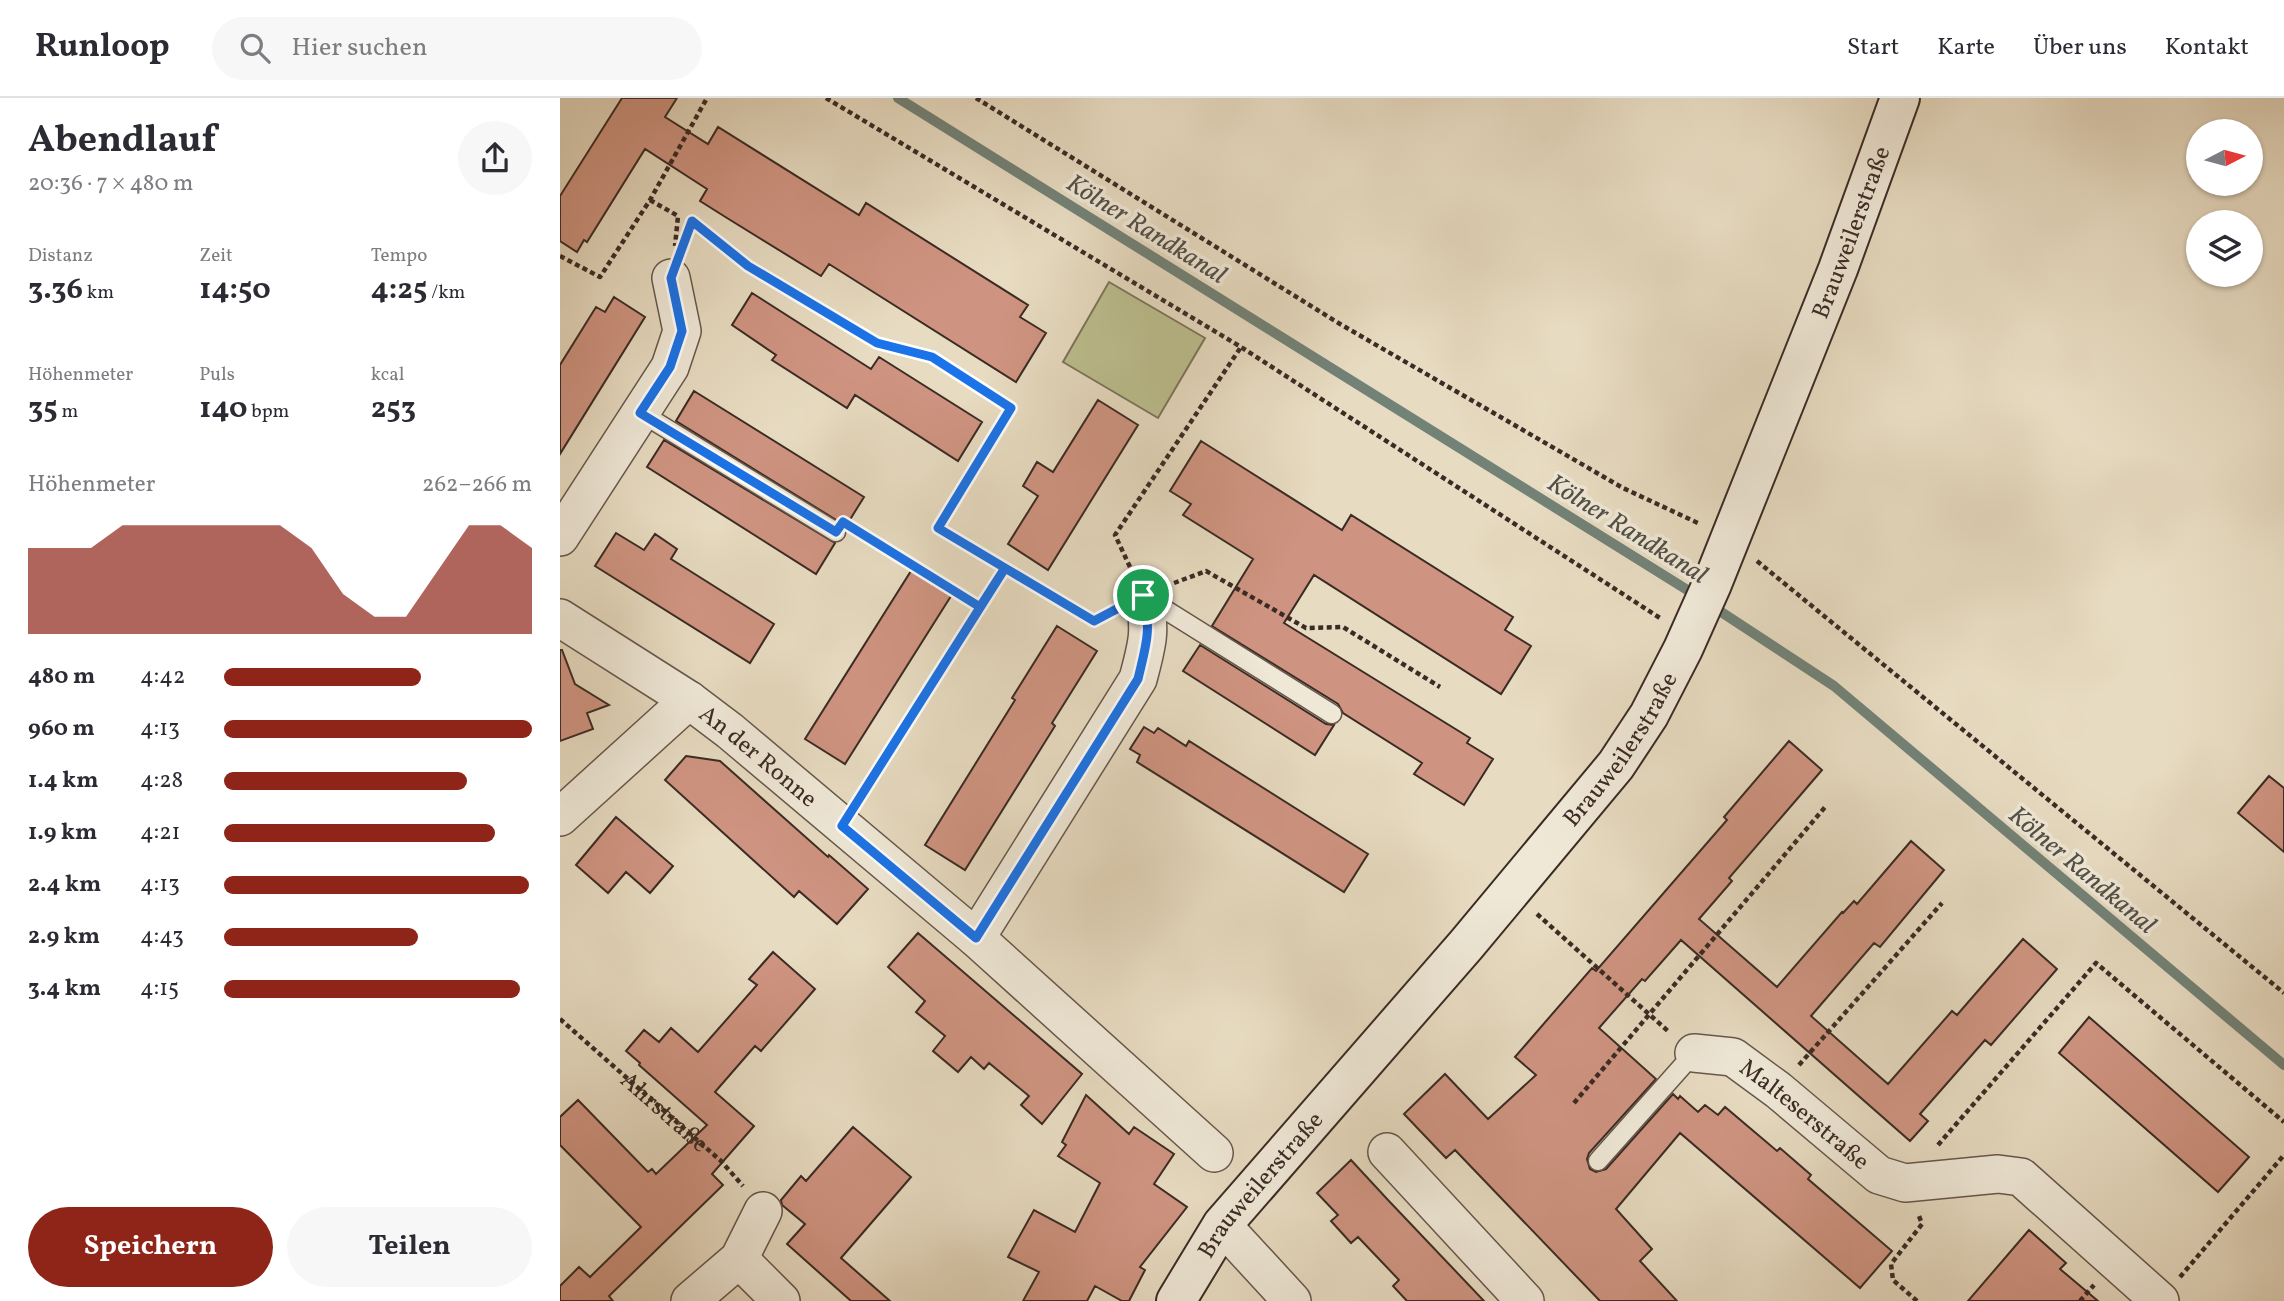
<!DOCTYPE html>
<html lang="de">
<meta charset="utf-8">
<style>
body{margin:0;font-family:Vollkorn,serif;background:#f7f7f7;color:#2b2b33;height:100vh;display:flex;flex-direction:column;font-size:26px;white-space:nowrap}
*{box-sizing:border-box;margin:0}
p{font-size:23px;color:#7c7c81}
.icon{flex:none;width:38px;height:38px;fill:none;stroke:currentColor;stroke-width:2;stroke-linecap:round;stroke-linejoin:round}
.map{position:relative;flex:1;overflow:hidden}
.panel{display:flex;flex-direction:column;background:#fff;width:560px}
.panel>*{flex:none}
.needle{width:46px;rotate:84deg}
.controls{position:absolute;left:1626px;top:21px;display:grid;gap:14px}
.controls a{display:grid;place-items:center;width:77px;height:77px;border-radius:50%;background:#fff;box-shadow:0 2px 5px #0004;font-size:35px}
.pin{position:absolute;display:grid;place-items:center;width:60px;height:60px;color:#fff;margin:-30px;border:4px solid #fff;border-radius:50%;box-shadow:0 2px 7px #0007}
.round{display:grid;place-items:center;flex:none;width:74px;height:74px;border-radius:37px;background:#f7f7f7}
.headline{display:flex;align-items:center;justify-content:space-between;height:119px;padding:0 28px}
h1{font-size:38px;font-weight:700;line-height:52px}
.metrics{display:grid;grid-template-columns:repeat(3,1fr);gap:10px;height:119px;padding:7px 28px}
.metrics div{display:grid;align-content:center}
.metrics b{font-size:30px;font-weight:700}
.metrics small{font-size:19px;font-weight:400}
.metrics p{font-size:19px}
.chart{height:196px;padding:14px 28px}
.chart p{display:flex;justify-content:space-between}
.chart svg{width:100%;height:126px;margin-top:7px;fill:#8f2418;opacity:.7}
.primary-button{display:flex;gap:14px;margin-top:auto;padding:14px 28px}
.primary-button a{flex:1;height:80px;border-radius:42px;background:#8f2418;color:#fff;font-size:28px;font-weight:700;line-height:80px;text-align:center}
.primary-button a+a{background:#f7f7f7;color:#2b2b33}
ul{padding:0 28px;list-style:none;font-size:23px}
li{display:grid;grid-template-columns:112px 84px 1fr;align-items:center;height:52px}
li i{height:18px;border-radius:9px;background:#8f2418}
header{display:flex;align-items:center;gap:42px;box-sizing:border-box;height:98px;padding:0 35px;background:#fff;border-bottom:2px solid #e1e1e2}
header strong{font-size:33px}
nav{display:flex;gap:38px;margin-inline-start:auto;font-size:24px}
.search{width:490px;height:63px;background:#f7f7f7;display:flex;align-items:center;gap:18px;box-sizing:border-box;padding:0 24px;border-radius:38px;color:#7c7c81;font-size:26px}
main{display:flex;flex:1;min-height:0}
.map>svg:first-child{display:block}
</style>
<header>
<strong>Runloop</strong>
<div class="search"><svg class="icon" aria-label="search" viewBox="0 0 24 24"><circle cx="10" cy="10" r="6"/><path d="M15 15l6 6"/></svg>Hier suchen</div>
<nav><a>Start</a><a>Karte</a><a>Über uns</a><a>Kontakt</a></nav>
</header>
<main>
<section class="panel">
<div class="headline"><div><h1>Abendlauf</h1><p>20:36 · 7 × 480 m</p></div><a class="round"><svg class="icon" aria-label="share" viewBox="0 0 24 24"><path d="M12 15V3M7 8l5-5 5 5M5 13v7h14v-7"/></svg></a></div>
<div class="metrics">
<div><p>Distanz</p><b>3.36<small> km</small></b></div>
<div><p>Zeit</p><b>14:50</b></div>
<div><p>Tempo</p><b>4:25<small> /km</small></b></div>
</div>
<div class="metrics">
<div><p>Höhenmeter</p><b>35<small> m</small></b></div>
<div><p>Puls</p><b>140<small> bpm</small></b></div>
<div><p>kcal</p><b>253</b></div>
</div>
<div class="chart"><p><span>Höhenmeter</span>262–266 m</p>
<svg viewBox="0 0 160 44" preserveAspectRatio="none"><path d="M0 44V14L10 14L20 14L30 6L40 6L50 6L60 6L70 6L80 6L90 14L100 30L110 38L120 38L130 22L140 6L150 6L160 14V44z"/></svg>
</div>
<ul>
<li><b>480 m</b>4:42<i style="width:64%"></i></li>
<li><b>960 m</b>4:13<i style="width:100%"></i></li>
<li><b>1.4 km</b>4:28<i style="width:79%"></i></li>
<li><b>1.9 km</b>4:21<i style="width:88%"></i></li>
<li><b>2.4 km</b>4:13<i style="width:99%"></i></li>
<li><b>2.9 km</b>4:43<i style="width:63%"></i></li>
<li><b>3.4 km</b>4:15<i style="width:96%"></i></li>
</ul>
<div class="primary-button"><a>Speichern</a><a>Teilen</a></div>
</section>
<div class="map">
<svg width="1724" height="1203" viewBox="0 0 1724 1203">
<rect width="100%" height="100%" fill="#e7dbc1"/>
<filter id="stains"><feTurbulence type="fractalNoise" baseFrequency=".00286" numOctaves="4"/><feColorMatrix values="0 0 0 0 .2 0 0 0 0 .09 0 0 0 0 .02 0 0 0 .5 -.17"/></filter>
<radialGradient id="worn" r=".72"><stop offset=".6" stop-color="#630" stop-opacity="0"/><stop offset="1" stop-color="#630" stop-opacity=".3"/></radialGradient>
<!-- green -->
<path fill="#bcbe8e" stroke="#7c745a" stroke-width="2" d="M549,184L645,240L598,320L503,264Z"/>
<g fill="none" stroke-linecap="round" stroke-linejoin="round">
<!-- stream -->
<path stroke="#728277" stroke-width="10" d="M338,0L1137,498
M1152,508L1274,588L1724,967"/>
</g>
<!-- building -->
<path fill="#cf9481" stroke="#3b2b25" stroke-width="2" d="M62,0H117L105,19L148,46L158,29L299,117L306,105L468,207L460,219L486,235L456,284L269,166L261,178L167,120L140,103L147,91L85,51L27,144L24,142L17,154L0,143V98Z
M192,195L311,271L319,259L422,324L398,363L295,297L287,310L212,262L216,257L172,227Z
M54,199L85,219L0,356V267L36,209L45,214Z
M134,293L304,399L286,428L116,323Z
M538,302L578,327L488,472L448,446L478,398L463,388L477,364L493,374Z
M104,342L275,445L256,476L87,369Z
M641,343L782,432L791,417L953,519L945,532L971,548L941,596L754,477L724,525L910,640L907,645L933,661L904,707L854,676L862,665L783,615L778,606L652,528L693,461L623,417L631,406L610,393Z
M56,435L84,452L95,436L117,451L111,461L214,526L190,565L35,468Z
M351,473L391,498L285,666L245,641Z
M497,528L537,553L492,625L495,628L405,772L365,747L455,602L452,600Z
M640,547L766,626L774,627L755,657L623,573Z
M0,552H2L15,586L49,607L27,615L33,631L0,643Z
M584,629L594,635L598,630L626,648L629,643L808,756L784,794L577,664L580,657L570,651Z
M1229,643L1262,672L1169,780L1172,783L1139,821L1217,889L1282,814L1283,815L1294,803L1297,806L1351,743L1384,772L1320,849L1314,845L1251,918L1328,986L1392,913L1397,917L1463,841L1497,871L1431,947L1425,942L1360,1016L1368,1023L1350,1043L1121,842L1085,883L1082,881L1039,930L1096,981L1029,1055L1027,1061L1030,1071L1036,1074L1046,1071L1113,996L1118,1001L1120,998L1138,1014L1145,1007L1158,1017L1165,1009L1217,1053L1220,1050L1251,1077L1248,1081L1332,1153L1300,1190L1120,1035L1056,1111L1092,1151L1080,1163L1117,1203H1040L895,1052L886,1060L844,1016L885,976L928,1021L976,977L955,959L1032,870L1036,873L1167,722L1164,719Z
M126,658L160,663L268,759L269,757L308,791L277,826L239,793L234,799L105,682Z
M1709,678L1724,690V754L1678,715Z
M56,719L113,768L90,795L66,774L48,795L16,767Z
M358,835L522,976L482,1026L461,1007L469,998L429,965L424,971L411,959L398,974L373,953L385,938L356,914L365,903L328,869Z
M213,854L255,891L201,953L195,948L155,994L194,1028L152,1076L163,1087L49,1198L53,1203H0V1188L19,1169L30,1179L81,1129L0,1047V1019L18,1002L88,1074L92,1071L96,1076L147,1027L79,967L80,965L66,953L84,932L99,944L111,930L138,954L197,887L189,881Z
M1529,919L1689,1059L1658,1094L1499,955Z
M526,997L569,1036L574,1029L614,1056L594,1086L627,1109L580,1169L585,1172L569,1203H562L535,1188L527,1203H463L479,1174L448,1159L474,1112L515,1134L540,1085L498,1058L506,1047L502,1044Z
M293,1029L351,1079L281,1160L330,1203H291L227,1146L245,1126L222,1107L221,1102L241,1078L246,1083Z
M791,1062L828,1102L924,1203H847L833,1188L839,1182L819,1161L798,1139L791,1145L771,1123L778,1117L757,1095Z
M1469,1132L1506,1165L1500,1171L1538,1203H1408Z"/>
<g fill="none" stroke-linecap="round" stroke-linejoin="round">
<!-- lane casing -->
<g stroke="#66574c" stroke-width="21">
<path id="lane" d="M81,315L276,434
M585,499L772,616
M1038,1063L1134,955"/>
</g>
<!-- street casing -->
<g stroke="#66574c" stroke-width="40">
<g id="street">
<path d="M0,439L110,269L122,233L111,180"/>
<path id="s2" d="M0,520L129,602L170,633L416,840L654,1055"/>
<path d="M0,719L129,602"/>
<path d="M416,840L578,581C587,547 592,532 583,497"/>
<path id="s3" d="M1134,955L1173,959L1218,992L1319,1077L1345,1085L1438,1076L1461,1079L1600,1203"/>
<path d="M827,1054L965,1203"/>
<path d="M662,1127L732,1203"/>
<path d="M179,1161L221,1203"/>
<path d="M130,1203L179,1161L203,1113"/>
</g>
</g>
<!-- secondary casing -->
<g stroke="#3b2b25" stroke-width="42">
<g id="secondary">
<path id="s4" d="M616,1203L662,1127L906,847L1056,667L1089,617L1123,551L1152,486L1278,171L1340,0"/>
</g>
</g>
<!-- path -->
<g stroke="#3b2b25" stroke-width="4.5" stroke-dasharray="5 3.5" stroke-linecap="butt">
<path d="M266,0L681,249L1100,520"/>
<path d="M416,0L780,226L1063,390L1140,426"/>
<path d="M90,102L118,118L115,148"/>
<path d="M122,150L132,123L188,168L317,245L372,259L451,310L378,431L534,523L552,513"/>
<path d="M0,158L40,179L90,102L147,0"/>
<path d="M299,434L420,509"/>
<path d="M1197,463L1724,895"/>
<path d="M570,469L555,437L681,249"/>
<path d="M614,485L646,473L746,530L783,529L880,589"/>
<path d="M299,700L445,470"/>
<path d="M977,816L1109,934"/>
<path id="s1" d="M0,921L161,1063L183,1088"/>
<path d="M1239,967L1382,805"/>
<path d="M1014,1005L1266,708"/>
<path d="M1378,1047L1536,865L1724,1024"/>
<path d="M1620,1179L1724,1057"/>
<path d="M1357,1203L1333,1182L1331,1166L1362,1126L1359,1118"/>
<path d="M1520,1203L1534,1187"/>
</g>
<!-- lane -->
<use href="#lane" stroke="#efe8d7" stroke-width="18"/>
<!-- street -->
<use href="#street" stroke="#efe8d7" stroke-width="37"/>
<!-- secondary -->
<use href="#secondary" stroke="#efe8d7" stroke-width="38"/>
</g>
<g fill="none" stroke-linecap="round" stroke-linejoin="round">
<!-- route casing -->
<g stroke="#fff" stroke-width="14">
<path id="route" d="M583,497L534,523L445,470L420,509L283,424L276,434L80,315L110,269L122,233L111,180L132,123L188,168L317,245L372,259L451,310L378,430L445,470L282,728L416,840L578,581C586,547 592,532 583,497"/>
</g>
<!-- route -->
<use href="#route" stroke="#1a73e8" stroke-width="9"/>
</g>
<g text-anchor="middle" stroke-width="7" stroke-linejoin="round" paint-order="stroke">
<!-- street labels -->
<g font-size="24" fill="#3b2b25" stroke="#efe8d7">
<text dy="8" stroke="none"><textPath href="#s4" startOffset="1278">Brauweilerstraße</textPath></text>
<text dy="8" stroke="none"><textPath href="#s4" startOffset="710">Brauweilerstraße</textPath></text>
<text dy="8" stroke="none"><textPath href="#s2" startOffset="242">An der Ronne</textPath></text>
<text dy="8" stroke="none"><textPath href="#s1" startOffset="140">Ahrstraße</textPath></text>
<text dy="8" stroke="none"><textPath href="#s3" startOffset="131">Malteserstraße</textPath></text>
<text dy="8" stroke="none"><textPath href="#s4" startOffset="144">Brauweilerstraße</textPath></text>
</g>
<!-- water labels -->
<g font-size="26" font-style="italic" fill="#524f47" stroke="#efe8d7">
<text transform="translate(587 130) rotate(32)" y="9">Kölner Randkanal</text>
<text transform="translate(1068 430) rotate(32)" y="9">Kölner Randkanal</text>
<text transform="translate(1523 771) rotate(40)" y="9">Kölner Randkanal</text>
</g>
</g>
<rect width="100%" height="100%" filter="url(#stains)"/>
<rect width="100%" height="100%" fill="url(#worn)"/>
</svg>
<div class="controls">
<a><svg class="needle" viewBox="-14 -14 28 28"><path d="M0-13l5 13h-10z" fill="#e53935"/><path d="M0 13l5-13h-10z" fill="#7c7c81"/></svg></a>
<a><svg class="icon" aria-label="layers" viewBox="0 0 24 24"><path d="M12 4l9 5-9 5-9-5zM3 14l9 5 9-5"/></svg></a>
</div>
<div class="pin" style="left:583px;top:497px;background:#1e9e55"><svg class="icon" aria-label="arrive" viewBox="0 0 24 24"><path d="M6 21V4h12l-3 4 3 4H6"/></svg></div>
</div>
</main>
